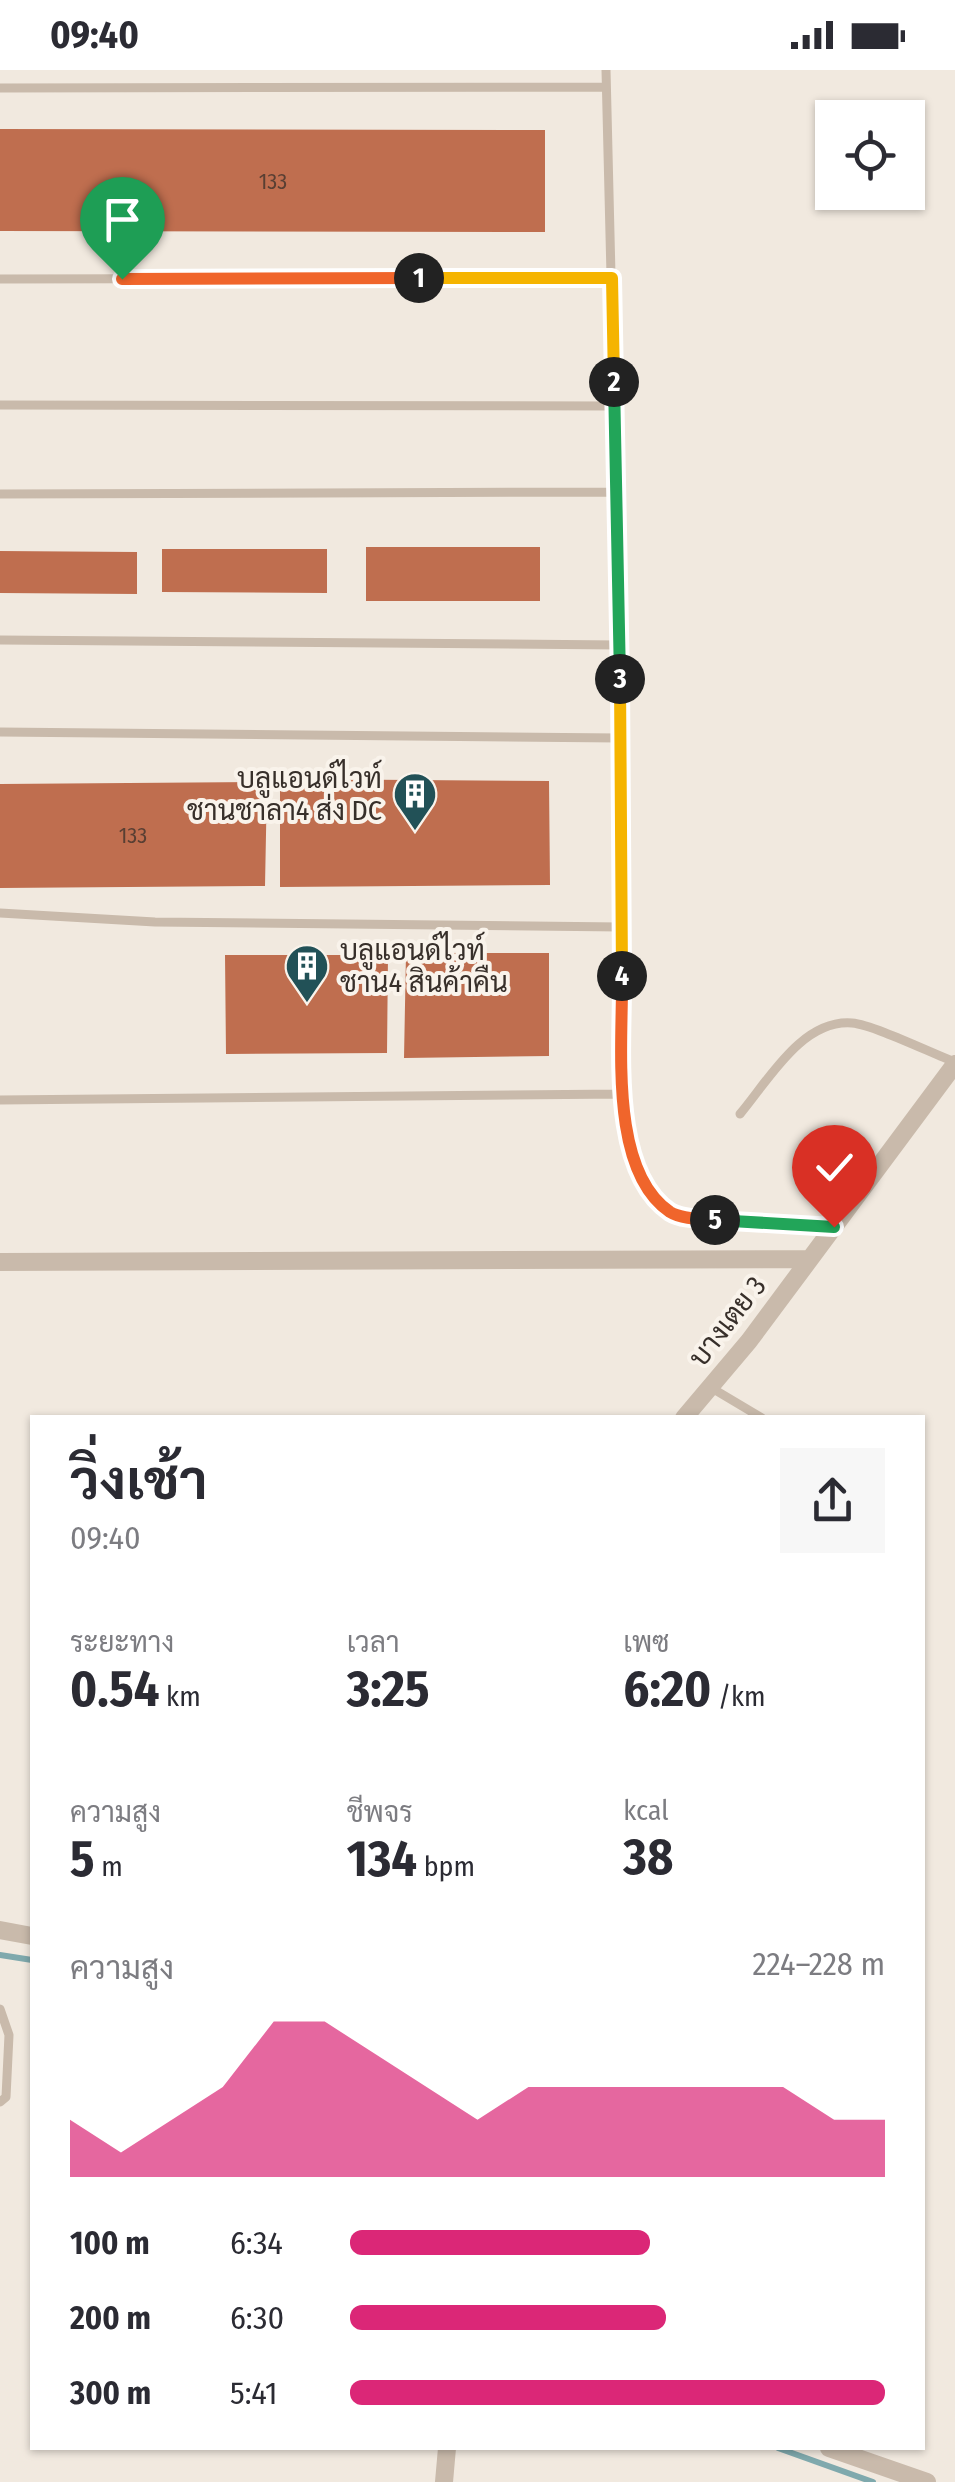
<!DOCTYPE html>
<html lang="th">
<meta charset="utf-8">
<style>
body{margin:0;font-family:"Fira Sans Condensed",Sarabun,sans-serif;background:#f7f7f7;color:#2b2b33;height:100vh;display:flex;flex-direction:column;font-size:38px;white-space:nowrap}
*{box-sizing:border-box;margin:0}
p{font-size:32px;color:#7c7c81}
.icon{flex:none;width:55px;height:55px;fill:none;stroke:currentColor;stroke-width:2;stroke-linecap:round;stroke-linejoin:round}
.map{position:relative;flex:1;overflow:hidden}
.sheet{position:absolute;left:30px;top:1345px;width:895px;height:1035px;display:flex;flex-direction:column;background:#fff;border-radius:0px;box-shadow:0 2px 8px #0004}
.sheet>*{flex:none}
.tools{position:absolute;left:815px;top:30px;display:grid;gap:20px}
.tools a{display:grid;place-items:center;width:110px;height:110px;border-radius:0px;background:#fff;box-shadow:0 2px 8px #0004;font-size:50px}
.pin{position:absolute;display:grid;place-items:center;width:85px;height:85px;color:#fff;margin:-102px -42px;border-radius:50% 50% 50% 0;rotate:-45deg;box-shadow:0 0 10px #0007}
.pin .icon{rotate:45deg}
.km{position:absolute;width:50px;height:50px;margin:-25px;border-radius:50%;background:#222;color:#fff;font-size:28px;line-height:50px;text-align:center}
.round{display:grid;place-items:center;flex:none;width:105px;height:105px;border-radius:0px;background:#f7f7f7}
.head{display:flex;align-items:center;justify-content:space-between;height:170px;padding:0 40px}
h1{font-size:55px;font-weight:700;line-height:75px}
.figures{display:grid;grid-template-columns:repeat(3,1fr);gap:15px;height:170px;padding:10px 40px}
.figures div{display:grid;align-content:center}
.figures b{font-size:50px;font-weight:700}
.figures small{font-size:28px;font-weight:400}
.figures p{font-size:28px}
.chart{height:280px;padding:20px 40px}
.chart p{display:flex;justify-content:space-between}
.chart svg{width:100%;height:180px;margin-top:10px;fill:#db2777;opacity:.7}
ul{padding:0 40px;list-style:none;font-size:32px}
li{display:grid;grid-template-columns:160px 120px 1fr;align-items:center;height:75px}
li i{height:25px;border-radius:12px;background:#db2777}
.status{display:flex;justify-content:space-between;align-items:center;height:70px;padding:0 50px;background:#fff;direction:ltr}
.status svg{height:28px;fill:currentColor}
.map>svg:first-child{display:block}
</style>
<div class="status"><b>09:40</b><svg viewBox="0 0 49 12"><path d="M0 12V9h3v3zM5 12V6h3v6zM10 12V3h3v9zM15 12V0h3v12zM26 1h20v11H26zM47 4h2v5h-2z"/></svg></div>
<div class="map">
<svg width="955" height="2412" viewBox="0 0 955 2412">
<rect width="100%" height="100%" fill="#f1e9df"/>
<g fill="none" stroke-linecap="round" stroke-linejoin="round">
<!-- stream -->
<path stroke="#7fa9ad" stroke-width="6" d="M0,1885L32,1890
M778,2378L873,2412"/>
</g>
<!-- building -->
<path fill="#bf6e4f" d="M0,59L545,60V162L0,161Z
M366,477H540V531H366Z
M162,479H327V523L162,522Z
M0,481L137,482V524L0,523Z
M280,709L549,711L550,815L280,817Z
M267,712L265,816L0,818V714Z
M406,883H549V986L404,988Z
M225,885H388L387,983L226,984Z"/>
<g fill="none" stroke-linecap="round" stroke-linejoin="round">
<!-- service -->
<path stroke="#c9baab" stroke-width="9" d="M606,0L620,575L623,1024C626,1056 629,1093 648,1121C653,1129 663,1138 671,1142C692,1155 803,1156 834,1157
M0,18L606,17
M0,209L612,208
M0,335L614,336
M0,424L616,422
M0,570L620,575
M0,662L619,668
M0,843L155,852L621,857
M0,1030L623,1024
M740,1044C768,1011 802,949 852,953C874,955 931,983 955,992
M710,1317L762,1348
M0,1939L9,1965L6,2027L0,2032"/>
<!-- minor -->
<path stroke="#c9baab" stroke-width="18" d="M0,1192L810,1189
M684,1348L749,1271L955,994
M0,1860L32,1866
M829,2378L927,2412
M444,2412L447,2378"/>
</g>
<g fill="none" stroke-linecap="round" stroke-linejoin="round">
<!-- split-1 casing -->
<g stroke="#fff" stroke-width="20">
<path id="split-1" d="M122,209L419,208"/>
</g>
<!-- split-2 casing -->
<g stroke="#fff" stroke-width="20">
<path id="split-2" d="M419,208H612L614,312"/>
</g>
<!-- split-3 casing -->
<g stroke="#fff" stroke-width="20">
<path id="split-3" d="M614,312L620,609"/>
</g>
<!-- split-4 casing -->
<g stroke="#fff" stroke-width="20">
<path id="split-4" d="M620,609L622,906"/>
</g>
<!-- split-5 casing -->
<g stroke="#fff" stroke-width="20">
<path id="split-5" d="M622,906C623,972 608,1100 670,1142C681,1149 701,1149 715,1150"/>
</g>
<!-- split-6 casing -->
<g stroke="#fff" stroke-width="20">
<path id="split-6" d="M715,1150L834,1157"/>
</g>
<!-- split-1 -->
<use href="#split-1" stroke="#f0652b" stroke-width="12"/>
<!-- split-2 -->
<use href="#split-2" stroke="#f5b400" stroke-width="12"/>
<!-- split-3 -->
<use href="#split-3" stroke="#22a559" stroke-width="12"/>
<!-- split-4 -->
<use href="#split-4" stroke="#f5b400" stroke-width="12"/>
<!-- split-5 -->
<use href="#split-5" stroke="#f0652b" stroke-width="12"/>
<!-- split-6 -->
<use href="#split-6" stroke="#22a559" stroke-width="12"/>
</g>
<!-- icons -->
<defs>
<g id="building-pin" transform="scale(2.25)"><path d="M0 17L-7.5 6A9.5 9.5 0 1 1 7.5 6Z" fill="#225157" stroke="#f9f3eb"/><path d="M-4-6H4V6H1V3H-1V6H-4ZM-2.5-4.3h1.7v1.8h-1.7ZM.8-4.3h1.7v1.8H.8ZM-2.5-1h1.7V.8h-1.7ZM.8-1h1.7V.8H.8Z" fill="#fff"/></g>
</defs>
<g fill-rule="evenodd">
<use href="#building-pin" x="415" y="724"/>
<use href="#building-pin" x="307" y="896"/>
</g>
<g text-anchor="middle" stroke-width="8" stroke-linejoin="round" paint-order="stroke">
<!-- number labels -->
<g font-size="22" fill="#593f33">
<text x="273" y="119">133</text>
<text x="133" y="773">133</text>
</g>
<!-- poi labels -->
<g font-size="28" fill="#372f2a" stroke="#f9f3eb" text-anchor="end">
<text x="382" y="718">บลูแอนด์ไวท์<tspan x="382" dy="32">ชานชาลา4 ส่ง DC</tspan></text>
<text x="340" y="890" text-anchor="start">บลูแอนด์ไวท์<tspan x="340" dy="32">ชาน4 สินค้าคืน</tspan></text>
</g>
<!-- street labels -->
<g font-size="28" fill="#372f2a" stroke="#f9f3eb">
<text transform="translate(727 1251) rotate(-52)" y="10">บางเตย 3</text>
</g>
</g>
</svg>
<div class="tools">
<a><svg class="icon" aria-label="locate" viewBox="0 0 24 24"><circle cx="12" cy="12" r="6"/><path d="M12 2v4M12 18v4M2 12h4M18 12h4"/></svg></a>
</div>
<div class="pin" style="left:122px;top:209px;background:#1e9e55"><svg class="icon" aria-label="arrive" viewBox="0 0 24 24"><path d="M6 21V4h12l-3 4 3 4H6"/></svg></div>
<div class="pin" style="left:834px;top:1157px;background:#d93025"><svg class="icon" aria-label="check" viewBox="0 0 24 24"><path d="M5 12l5 5 9-10"/></svg></div>
<b class="km" style="left:419px;top:208px">1</b>
<b class="km" style="left:614px;top:312px">2</b>
<b class="km" style="left:620px;top:609px">3</b>
<b class="km" style="left:622px;top:906px">4</b>
<b class="km" style="left:715px;top:1150px">5</b>
<section class="sheet">
<div class="head"><div><h1>วิ่งเช้า</h1><p>09:40</p></div><a class="round"><svg class="icon" aria-label="share" viewBox="0 0 24 24"><path d="M12 15V3M7 8l5-5 5 5M5 13v7h14v-7"/></svg></a></div>
<div class="figures">
<div><p>ระยะทาง</p><b>0.54<small> km</small></b></div>
<div><p>เวลา</p><b>3:25</b></div>
<div><p>เพซ</p><b>6:20<small> /km</small></b></div>
</div>
<div class="figures">
<div><p>ความสูง</p><b>5<small> m</small></b></div>
<div><p>ชีพจร</p><b>134<small> bpm</small></b></div>
<div><p>kcal</p><b>38</b></div>
</div>
<div class="chart"><p><span>ความสูง</span>224–228 m</p>
<svg viewBox="0 0 160 44" preserveAspectRatio="none"><path d="M0 44V30L10 38L20 30L30 22L40 6L50 6L60 14L70 22L80 30L90 22L100 22L110 22L120 22L130 22L140 22L150 30L160 30V44z"/></svg>
</div>
<ul>
<li><b>100 m</b>6:34<i style="width:56%"></i></li>
<li><b>200 m</b>6:30<i style="width:59%"></i></li>
<li><b>300 m</b>5:41<i style="width:100%"></i></li>
</ul>
</section>
</div>
